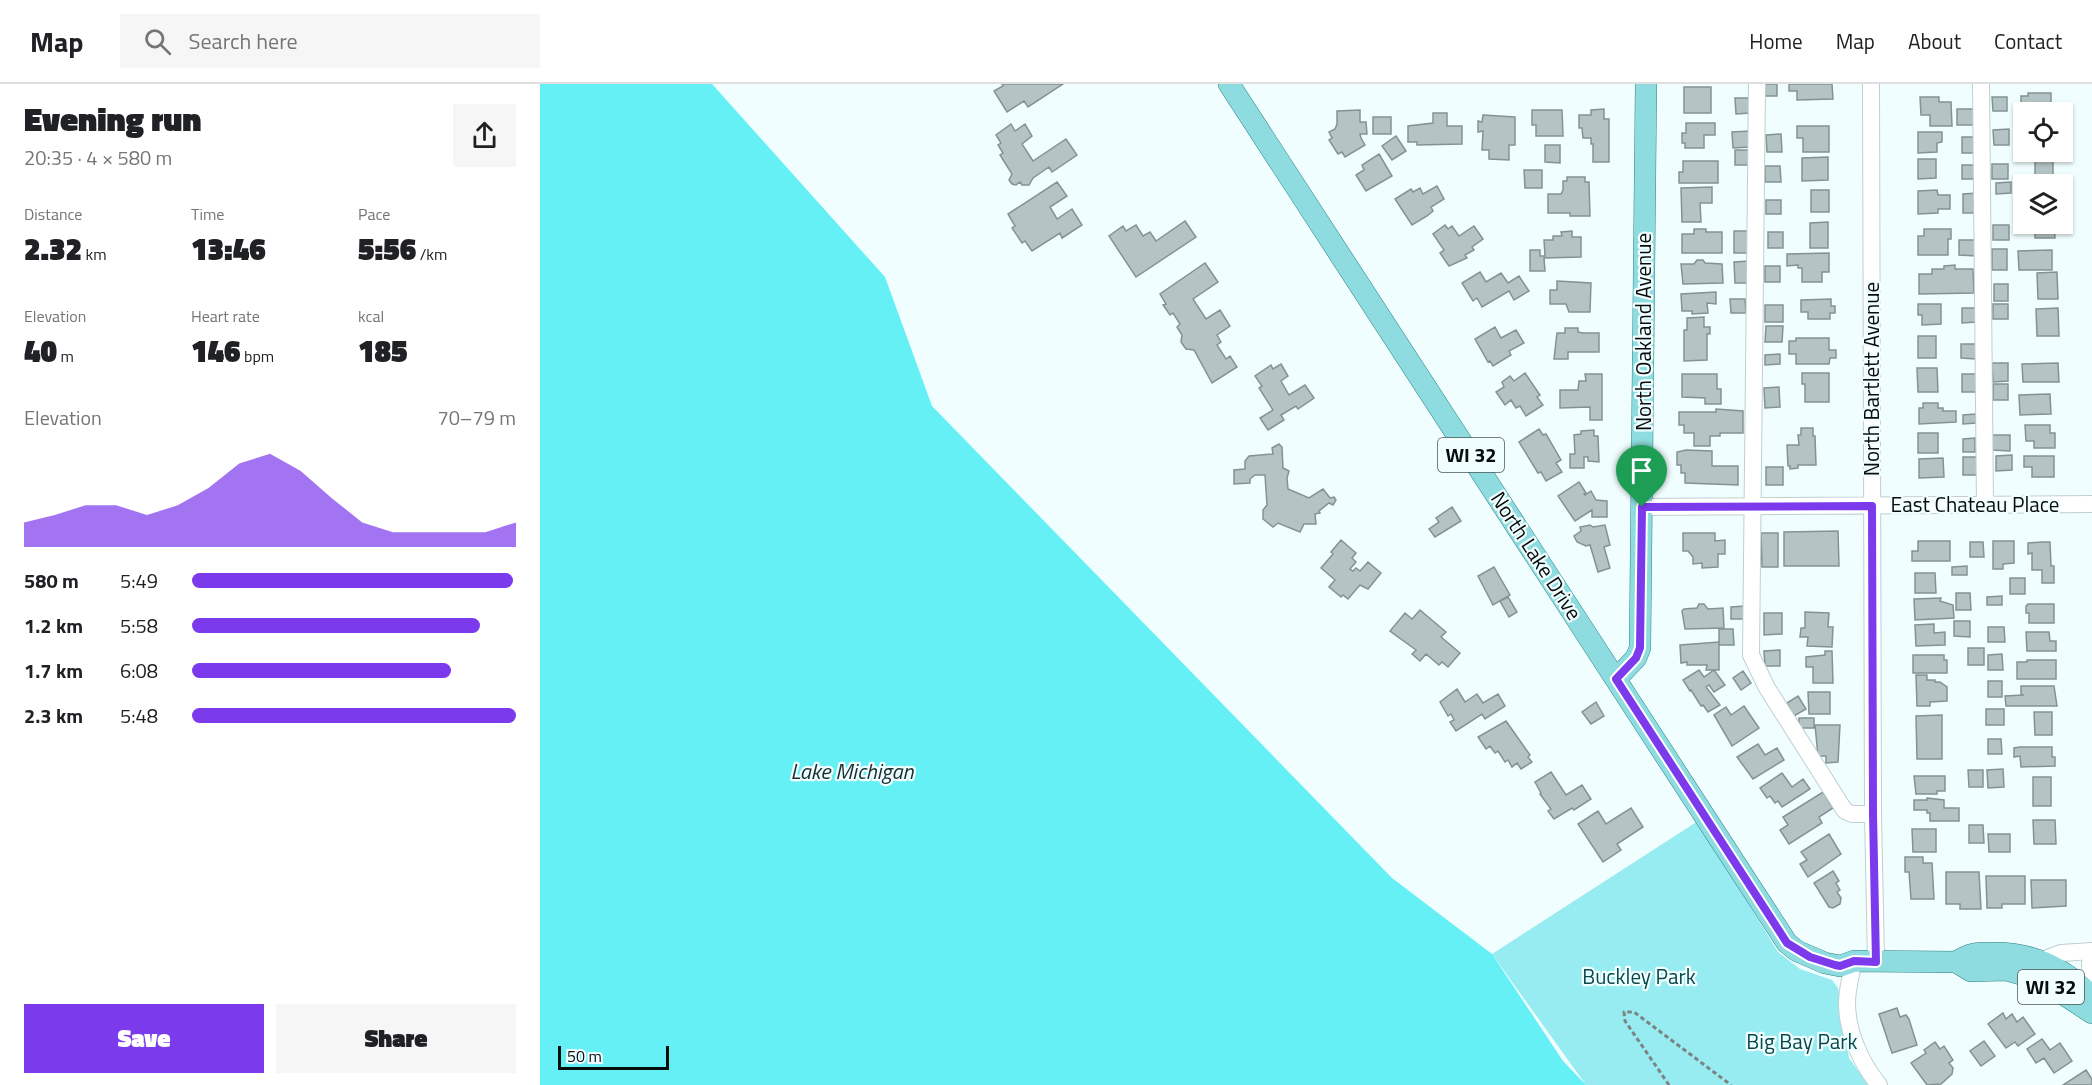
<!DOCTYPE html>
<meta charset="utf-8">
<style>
body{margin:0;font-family:"Titillium Web",sans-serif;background:#f6f6f6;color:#202124;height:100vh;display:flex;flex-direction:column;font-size:22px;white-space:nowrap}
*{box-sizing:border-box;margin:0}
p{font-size:20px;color:#757577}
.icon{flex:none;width:33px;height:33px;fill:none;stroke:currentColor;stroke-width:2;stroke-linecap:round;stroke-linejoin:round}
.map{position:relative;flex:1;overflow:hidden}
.details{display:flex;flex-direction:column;background:#fff;width:540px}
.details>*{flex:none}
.tools{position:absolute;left:1473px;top:18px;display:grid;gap:12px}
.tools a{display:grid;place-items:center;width:60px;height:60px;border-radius:0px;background:#fff;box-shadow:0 2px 4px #0004;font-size:30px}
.scale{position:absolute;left:18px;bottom:15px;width:111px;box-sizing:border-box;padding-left:6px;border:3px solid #070c0c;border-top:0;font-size:16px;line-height:21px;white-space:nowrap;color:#070c0c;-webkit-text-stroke:4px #f1feff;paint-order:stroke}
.pin{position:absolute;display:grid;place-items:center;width:51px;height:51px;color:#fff;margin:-62px -26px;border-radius:50% 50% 50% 0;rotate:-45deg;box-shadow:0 0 6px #0007}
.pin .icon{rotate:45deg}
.round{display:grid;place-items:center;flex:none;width:63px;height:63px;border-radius:0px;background:#f6f6f6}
.head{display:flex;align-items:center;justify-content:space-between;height:102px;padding:0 24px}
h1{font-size:33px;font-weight:800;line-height:45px}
.metrics{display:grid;grid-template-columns:repeat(3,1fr);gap:9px;height:102px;padding:6px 24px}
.metrics div{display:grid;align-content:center}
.metrics b{font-size:30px;font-weight:800}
.metrics small{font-size:16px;font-weight:400}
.metrics p{font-size:16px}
.chart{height:168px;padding:12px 24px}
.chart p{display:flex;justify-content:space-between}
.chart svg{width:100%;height:108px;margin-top:6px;fill:#7c3aed;opacity:.7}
.cta{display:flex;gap:12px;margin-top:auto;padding:12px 24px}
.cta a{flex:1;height:69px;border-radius:0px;background:#7c3aed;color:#fff;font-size:24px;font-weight:800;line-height:69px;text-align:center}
.cta a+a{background:#f6f6f6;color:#202124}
ul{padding:0 24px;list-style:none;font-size:20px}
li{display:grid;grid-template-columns:96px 72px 1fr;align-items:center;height:45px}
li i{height:15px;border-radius:8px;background:#7c3aed}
header{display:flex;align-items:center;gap:36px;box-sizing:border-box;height:84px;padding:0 30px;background:#fff;border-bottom:2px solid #e0e0e0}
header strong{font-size:28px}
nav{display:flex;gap:33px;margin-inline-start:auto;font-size:21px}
.search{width:420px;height:54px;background:#f6f6f6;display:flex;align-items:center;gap:15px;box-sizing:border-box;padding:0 21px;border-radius:0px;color:#757577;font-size:22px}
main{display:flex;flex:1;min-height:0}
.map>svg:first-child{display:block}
</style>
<header>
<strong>Map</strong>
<div class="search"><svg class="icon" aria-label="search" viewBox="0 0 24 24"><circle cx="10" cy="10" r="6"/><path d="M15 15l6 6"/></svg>Search here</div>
<nav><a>Home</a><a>Map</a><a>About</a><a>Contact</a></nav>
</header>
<main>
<section class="details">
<div class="head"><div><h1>Evening run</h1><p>20:35 · 4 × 580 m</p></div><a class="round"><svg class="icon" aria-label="share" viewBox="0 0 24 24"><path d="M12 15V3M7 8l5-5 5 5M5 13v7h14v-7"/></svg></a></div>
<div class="metrics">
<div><p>Distance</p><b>2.32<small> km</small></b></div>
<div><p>Time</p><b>13:46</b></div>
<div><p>Pace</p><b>5:56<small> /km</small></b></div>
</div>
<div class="metrics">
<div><p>Elevation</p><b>40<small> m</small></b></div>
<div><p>Heart rate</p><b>146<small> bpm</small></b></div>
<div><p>kcal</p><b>185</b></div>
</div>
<div class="chart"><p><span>Elevation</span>70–79 m</p>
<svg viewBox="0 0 160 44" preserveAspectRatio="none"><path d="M0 44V34L10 31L20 27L30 27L40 31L50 27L60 20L70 10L80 6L90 13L100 24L110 34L120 38L130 38L140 38L150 38L160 34V44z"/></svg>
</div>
<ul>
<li><b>580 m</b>5:49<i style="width:99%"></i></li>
<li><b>1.2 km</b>5:58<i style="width:89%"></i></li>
<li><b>1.7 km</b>6:08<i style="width:80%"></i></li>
<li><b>2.3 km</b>5:48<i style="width:100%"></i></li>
</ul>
<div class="cta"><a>Save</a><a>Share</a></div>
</section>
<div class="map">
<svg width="1552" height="1001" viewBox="0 0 1552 1001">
<rect width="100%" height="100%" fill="#f1feff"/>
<!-- green -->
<path fill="#96ecf0" d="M1158,737L1238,868L1260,885L1292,896L1298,904L1309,974L1328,1001H1046L952,870Z"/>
<!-- water -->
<path fill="#65f0f6" d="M0,0H172L345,193L392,322L852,794L952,870L1023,977L1046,1001H0Z"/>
<!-- building -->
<path fill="#b4c3c4" stroke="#839292" stroke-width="1.5" d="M462,0H523L488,23L484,17L467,28L454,7L463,2Z
M1224,0H1237V12H1225Z
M1249,0H1292L1293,15L1257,16V7H1249Z
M1144,3H1171V29H1144Z
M1488,9H1511V26L1481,27V12H1488Z
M1380,13H1399V18H1411L1412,42H1390V31H1381Z
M1452,13H1467V27H1453Z
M1195,14H1210L1211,29L1196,30Z
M1064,25V35H1069V78H1053V60H1051V54H1043L1042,44H1039V31H1051V26Z
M1417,25H1434V41H1417Z
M820,26V38H826L827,50H820L821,54L825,61L805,73L802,68L798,70L789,56L792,54L789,48L795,45L797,40V27Z
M992,26H1022L1023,52H996V41H992Z
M893,29H907V42H922V60L877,61V58H868V42L893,39Z
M943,31L975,33V61H969V76L949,75V66H942L943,47L938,48V37L942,38Z
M833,33H851V50H833Z
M1146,39H1175V51H1164V64H1145V59H1142V49H1146Z
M471,40L475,47L485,40L492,52L482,60L493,77L526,55L537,71L512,88L509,83L493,94L489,101H482L480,98L476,101L472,100L469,96L472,90L460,71L463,69L458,61L461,59L456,51Z
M1257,42H1289V68H1263V54H1257Z
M1469,45V61H1454L1453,46Z
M1210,47V63L1193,64L1192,48Z
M1378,48H1402V58L1397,59V68L1378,69Z
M1241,50L1242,68H1227L1226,51Z
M856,52L866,67L852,76L842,62Z
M1422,53H1436L1437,69H1422Z
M1005,61H1020V79L1005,78Z
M1195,66H1210V81H1195Z
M839,70L852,92L826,107L816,91L824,86L822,81Z
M1495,72H1513V94H1495Z
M1288,73V96L1262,97V74Z
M1378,75H1396V94L1378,95Z
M1143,77H1178V99H1139V88H1143Z
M1452,80H1468V95H1452Z
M1422,81H1437V95H1422Z
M1225,82H1240L1241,98H1225Z
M984,86H1002V104H985Z
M1027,93H1045V98H1049L1050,132H1030V129H1008V110H1021L1023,106V97H1027Z
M517,98L527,112L510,123L517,135L532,125L542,141L522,154L520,149L492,167L485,157L482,159L472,144L475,142L468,130Z
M1471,98V109L1456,110V99Z
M897,102L904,115L891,123L893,127L887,132L872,141L855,115L871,105L873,108L880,104L883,110Z
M1172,103V119H1160L1161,138H1142L1141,104Z
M1271,106H1289V128H1271Z
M1397,106L1398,111H1410V125H1398V129L1378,130V107Z
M1438,109L1439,129H1423V110Z
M1226,116H1241V130H1226Z
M645,137L656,153L596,193L569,152L583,142L586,147L596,141L603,152L610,148L616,157Z
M1288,138V164H1270V139Z
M1495,140H1514L1515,154H1495Z
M905,141L908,145L912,142L919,152L934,142L943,155L932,163L934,166L925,171L927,174L909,182L900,169L904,166L893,150Z
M1453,141H1469V156H1453Z
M1154,145H1166V148H1182V169H1142V150H1154Z
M1384,145H1411V155H1408V171H1378V152H1384Z
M1032,147V153H1041V173L1004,174L1005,187H990V166H1000V172H1005L1004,156H1013V152H1022L1021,148Z
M1194,147H1209V169H1194Z
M1228,148H1243V164H1228Z
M1419,156H1436V172L1419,171Z
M1452,165H1467V186H1452Z
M1512,166V186H1479L1478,167Z
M1289,169V188H1282V198H1262V184H1258V181L1247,182V170Z
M1157,176H1163L1165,179L1182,180L1183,199L1143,200L1141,180H1154Z
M1209,177V199H1195L1194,178Z
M665,179L678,198L653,215L666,235L680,226L690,242L677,251L681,258L677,261L686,275L690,272L697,283L672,299L654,266L646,265L641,258L642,251L637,243L640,240L633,229L630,231L623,221L626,220L620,210Z
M1415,181V185H1433L1434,209L1379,210V190H1392V185H1404V182Z
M1225,182H1240V198H1225Z
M940,188L946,198L961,189L968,199L979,192L989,207L974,216L969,207L942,223L937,214L933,217L922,199Z
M1517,188L1518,215H1498L1497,189Z
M1017,197L1051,199L1050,228H1029L1026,220H1010V206H1017Z
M1454,200H1468V217H1454Z
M1176,208V220L1167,219L1168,229L1152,230V227H1142L1141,210Z
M1190,215H1205L1206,229H1191Z
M1291,215V222H1295V229H1290V235H1268V228H1261V216Z
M1378,220H1401V240L1382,241V231H1378Z
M1453,220H1468V235H1453Z
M1225,221H1243V238H1225Z
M1422,224H1437V238L1422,239Z
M1518,224L1519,252H1497L1496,225Z
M1164,233V243H1170V250H1167V276L1144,277V246H1147V234Z
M1226,242H1243L1242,258H1225Z
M955,243L961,254L976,246L984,259L969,267L971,271L953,282L950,277L948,278L935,255Z
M1025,244H1038V248L1043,249H1059V268H1028V275H1014L1017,249H1025Z
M1378,252H1396V274H1378Z
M1256,254H1289V266H1296V274H1290L1289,280H1256V270H1249V257H1256Z
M1421,260H1436V275L1421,274Z
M1240,270V280L1225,281V271Z
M1452,279H1468V297L1453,298Z
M1518,279L1519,298H1483L1482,280Z
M741,280L748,292L741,297L749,311L765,301L774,314L758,325L756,322L741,331L744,336L728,346L720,334L733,326L719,304L722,302L715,292L731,281L733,285Z
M1377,284H1397L1398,308H1378Z
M985,289L1000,311L997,313L1003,321L986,332L980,322L976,324L971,316L965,321L956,308L964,303L962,298L970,292L974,297Z
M1262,289H1289V318H1265V300H1262Z
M1045,290H1062V336H1050V323L1020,324V306H1038L1039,297H1046Z
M1142,290H1177V305H1181V320H1165V314L1142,313Z
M1422,290H1437L1438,308H1422Z
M1453,300H1468V316H1453Z
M1239,303L1240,323L1225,324L1224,304Z
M1510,310L1511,330L1480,331L1479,311Z
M1383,319H1398V324H1403V327H1416V338L1379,340V324H1383Z
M1176,325L1203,327V349H1180V352H1170V362H1154V349H1144V341H1139V328H1176Z
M1436,330V339L1423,340V331Z
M1485,341H1510V349H1515V364H1494V357H1486Z
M1261,344H1273V352H1275L1276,381H1258V384L1250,385V382H1248L1247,361H1259L1258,351H1261Z
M999,345L1003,351L1006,350L1021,376L1016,379L1022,388L1006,397L1001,388L998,389L979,358Z
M1054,346V352H1058L1059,378L1048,377V373H1044V384H1030V370H1035L1034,351L1041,350V347Z
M1378,349H1398V369H1378Z
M1452,351H1470V367L1452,366Z
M1435,354V368H1423V355Z
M739,360L742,363L743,384L749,387L747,394L748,405L769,414L783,405L790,414L794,413L796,416L793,421L789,419L779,427L780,429L775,430L776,440H764L760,448L738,439L733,443L723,435V426L727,421L725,391H715L710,395V399L694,400V386L705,385V377L709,372L733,370L732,364Z
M1146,366L1172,367V382H1198V401L1145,399V389H1141V381H1137V368Z
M1472,371V386L1456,387V372Z
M1484,372H1514V393H1492V383H1484Z
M1423,373H1437V391H1423Z
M1403,374L1404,393L1379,394V375Z
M1226,383H1243V401H1226Z
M1039,398L1046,409L1044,410L1045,411L1051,407L1056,416L1067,417V433H1052V426L1035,437L1018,412Z
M912,423L921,437L895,453L889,445L899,438L896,434Z
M1050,441L1053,443L1065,441L1070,461L1064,463L1070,484L1058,488L1050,461L1046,462L1037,458L1034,452L1041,447L1040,443Z
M1298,447L1299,482H1244V448Z
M1143,449H1175V457L1185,456V470H1178V483L1162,484V479L1153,480V473L1148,467H1143Z
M1221,449H1238V483H1222Z
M801,456L816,469L812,474L816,478L810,485L813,487L816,484L820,487L828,478L841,489L828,505L820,501L808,515L803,511L801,513L789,503L795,496L781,484L793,470L791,468Z
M1378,457H1410V477H1372V467H1378Z
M1453,457H1474V479L1463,480V485H1453Z
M1430,458H1443L1444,473H1430Z
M1502,458H1510L1511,482H1514V499H1502V486H1492V469L1488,470V459Z
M1427,482V491H1412V483Z
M954,483L970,511L953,521L938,492Z
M1375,489H1395L1396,509H1375Z
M1470,494H1485V510H1470Z
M1416,509H1430L1431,526H1416Z
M1462,512V521H1447V513Z
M968,513L977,528L969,533L960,517Z
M1401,514L1400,517L1413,521L1414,534L1375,536L1374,515Z
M1159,520H1164L1168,525L1183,524L1184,544L1145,545L1142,527L1144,525L1157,524Z
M1488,520H1514V539H1489V529H1486V522Z
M1205,522V535H1191V523Z
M880,526L906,548L901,553L920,569L908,583L902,578L899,581L886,570L880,577L872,570L876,566L850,547L865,529L872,535Z
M1265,528L1289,529L1288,543H1293L1292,563L1267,562L1268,553H1260L1261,544H1265Z
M1224,529H1242V550L1224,551Z
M1414,537H1430V553L1414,552Z
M1394,540V549L1405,548V561L1376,562L1375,541Z
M1448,543H1464L1465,558H1448Z
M1179,545H1193L1194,561H1179Z
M1486,548H1509L1510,557H1516V567H1487Z
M1179,558V586H1166L1167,581H1147V578L1141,579L1140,561Z
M1428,564H1444V581H1428Z
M1240,566V582H1225L1224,567Z
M1285,567H1292L1293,599H1273V583H1266V573L1285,571Z
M1462,570L1463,586H1448V571Z
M1373,571H1404V576H1407V589H1373Z
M1487,576H1516V595H1477V578H1487Z
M1159,586L1164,593L1174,586L1185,601L1174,608L1169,601L1166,603L1180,621L1168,628L1163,621L1161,622L1151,606L1150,607L1143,596Z
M1203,587L1211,599L1201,606L1193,594Z
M1376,591H1387V596H1395V598H1400L1407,603V617L1390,618V622H1377Z
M1448,597H1462V613H1448Z
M1481,602H1514L1517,622H1466L1465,612L1484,611H1481Z
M917,605L925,618L937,610L943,619L958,610L965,622L945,635L942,630L916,647L910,638L914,636L911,630L908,632L900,618Z
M1268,608H1290V630H1269Z
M1258,612L1266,625L1254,632L1247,619Z
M1056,618L1064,632L1051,640L1042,628Z
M1204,622L1219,644L1192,662L1174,631L1186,623L1191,631Z
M1446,625H1464V641H1446Z
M1494,628H1512V651H1495Z
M1402,631V675H1377L1376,632Z
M1259,634H1274V644H1259Z
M966,637L990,671L988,673L992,678L981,685L977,679L972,683L968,676L965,678L958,667L955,669L950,662L946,665L938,653Z
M1275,641H1300L1298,678L1286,679V672H1278Z
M1448,655H1461L1462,670H1448Z
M1218,660L1225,671L1237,664L1244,676L1213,695L1197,673Z
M1480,663H1512V673H1515V682L1481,683L1480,672L1474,673V664Z
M1463,685L1464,703L1448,704L1447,686Z
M1428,686H1443V703H1429Z
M1011,688L1026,711L1042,701L1051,715L1034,726L1032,724L1014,735L1008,727L1011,725L1000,710L1001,709L995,698Z
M1242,689L1252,703L1263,695L1270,705L1242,723L1238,717L1235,719L1230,712L1227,714L1220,704Z
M1374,692H1405V707H1397V710H1376Z
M1493,693H1511V722H1493Z
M1283,708L1293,724L1279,733L1282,739L1249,760L1240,746L1248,741L1243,733Z
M1387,714L1404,716V724H1419V737H1390V729H1387V726H1374V716H1387Z
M1091,724L1103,743L1077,760L1081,766L1063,778L1038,740L1058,727L1066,740Z
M1493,736H1515L1516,760H1494Z
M1429,741H1443L1444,759H1429Z
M1372,745H1396V768H1373Z
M1289,750L1301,770L1268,793L1260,780L1267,776L1261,768Z
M1448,750H1470V768H1449Z
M1365,773H1383V779H1392L1394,815H1371L1369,788H1365Z
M1293,787L1299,797L1296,799L1300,806L1297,808L1301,814L1300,820L1293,824L1289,823L1274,799Z
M1406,788H1439L1441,825H1420V820H1406Z
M1446,792H1485V820H1462V824H1447Z
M1491,796H1526V822L1492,824Z
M1357,924L1360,933L1366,931L1369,935L1377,961L1352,969L1339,930Z
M1463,929L1466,935L1472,930L1477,938L1483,933L1495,950L1478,962L1475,958L1466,964L1448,940Z
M1502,955L1510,966L1520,959L1532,977L1514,989L1504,974L1496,979L1487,965Z
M1444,957L1455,972L1441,982L1430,967Z
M1395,958L1400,965L1404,962L1413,976L1409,979L1413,984L1412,990L1401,1000L1387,1001L1371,979L1386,969L1384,966Z
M1546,986L1552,995V1001H1523Z"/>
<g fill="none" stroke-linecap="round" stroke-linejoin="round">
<!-- minor casing -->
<g stroke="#c0cfd0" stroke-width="18">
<path id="minor" d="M1217,0L1211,571L1227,604L1305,727L1312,730H1333
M1331,0L1333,730L1336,877
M1441,0L1445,421
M1102,423L1552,420
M1314,877C1311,891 1307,905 1307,919C1307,948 1321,979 1339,1001
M1500,877L1521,869L1552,867
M1551,919L1550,878L1552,876"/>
</g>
<!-- major casing -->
<g stroke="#2e8488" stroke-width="22">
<path id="major" d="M689,0L1247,859L1257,867L1285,879L1300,882L1314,877L1416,878L1431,887L1466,886L1487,892L1517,906L1552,929
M1076,595L1096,574L1100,564L1106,0
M1416,878C1430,869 1435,869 1451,869C1491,868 1525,884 1552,913"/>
</g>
<!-- path -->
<path stroke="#7c8586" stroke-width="3" stroke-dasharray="4.5 3" stroke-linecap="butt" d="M1129,1001L1085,937L1084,928H1094L1191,1001"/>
<!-- minor -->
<use href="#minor" stroke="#fff" stroke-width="16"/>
<!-- major -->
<use href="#major" stroke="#8edcdf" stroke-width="21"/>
</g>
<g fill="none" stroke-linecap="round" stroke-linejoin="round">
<!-- route casing -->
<g stroke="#fff" stroke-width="12">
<path id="route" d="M1332,422L1333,730L1336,878L1314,877L1300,882L1295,881L1270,873L1247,859L1076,595L1096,574L1100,564L1102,423Z"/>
</g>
<!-- route -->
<use href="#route" stroke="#7c3aed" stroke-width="8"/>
</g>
<g text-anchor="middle" stroke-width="4.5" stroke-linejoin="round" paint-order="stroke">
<!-- shield labels -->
<g fill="#f1feff" stroke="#4d5555" stroke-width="1.5">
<rect x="898" y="354" width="66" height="34" rx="4.5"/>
<rect x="1478" y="886" width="66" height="34" rx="4.5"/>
</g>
<g font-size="20" font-weight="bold" fill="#070c0c">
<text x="931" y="378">WI 32</text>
<text x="1511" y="910">WI 32</text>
</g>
<!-- street labels -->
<g font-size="21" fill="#070c0c" stroke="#f1feff">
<text transform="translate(1104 248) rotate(-90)" y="7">North Oakland Avenue</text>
<text transform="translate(1332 295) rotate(-90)" y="7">North Bartlett Avenue</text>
<text x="1435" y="428">East Chateau Place</text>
<text transform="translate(996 472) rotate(57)" y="7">North Lake Drive</text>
</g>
<!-- park labels -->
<g font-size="21" fill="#08494c" stroke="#f1feff">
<text x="1099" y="900">Buckley Park</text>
<text x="1262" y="965">Big Bay Park</text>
</g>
<!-- water labels -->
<g font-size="22" font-style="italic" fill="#172f30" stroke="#f1feff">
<text x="312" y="695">Lake Michigan</text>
</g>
</g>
</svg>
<div class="tools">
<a><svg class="icon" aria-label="locate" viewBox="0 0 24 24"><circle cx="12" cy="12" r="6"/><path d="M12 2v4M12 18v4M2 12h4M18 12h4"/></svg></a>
<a><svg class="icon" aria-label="layers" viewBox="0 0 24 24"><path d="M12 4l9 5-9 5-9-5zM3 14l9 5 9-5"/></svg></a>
</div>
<div class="scale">50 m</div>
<div class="pin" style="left:1102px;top:423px;background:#1e9e55"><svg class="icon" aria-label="arrive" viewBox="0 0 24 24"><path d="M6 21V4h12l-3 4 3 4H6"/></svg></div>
</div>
</main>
